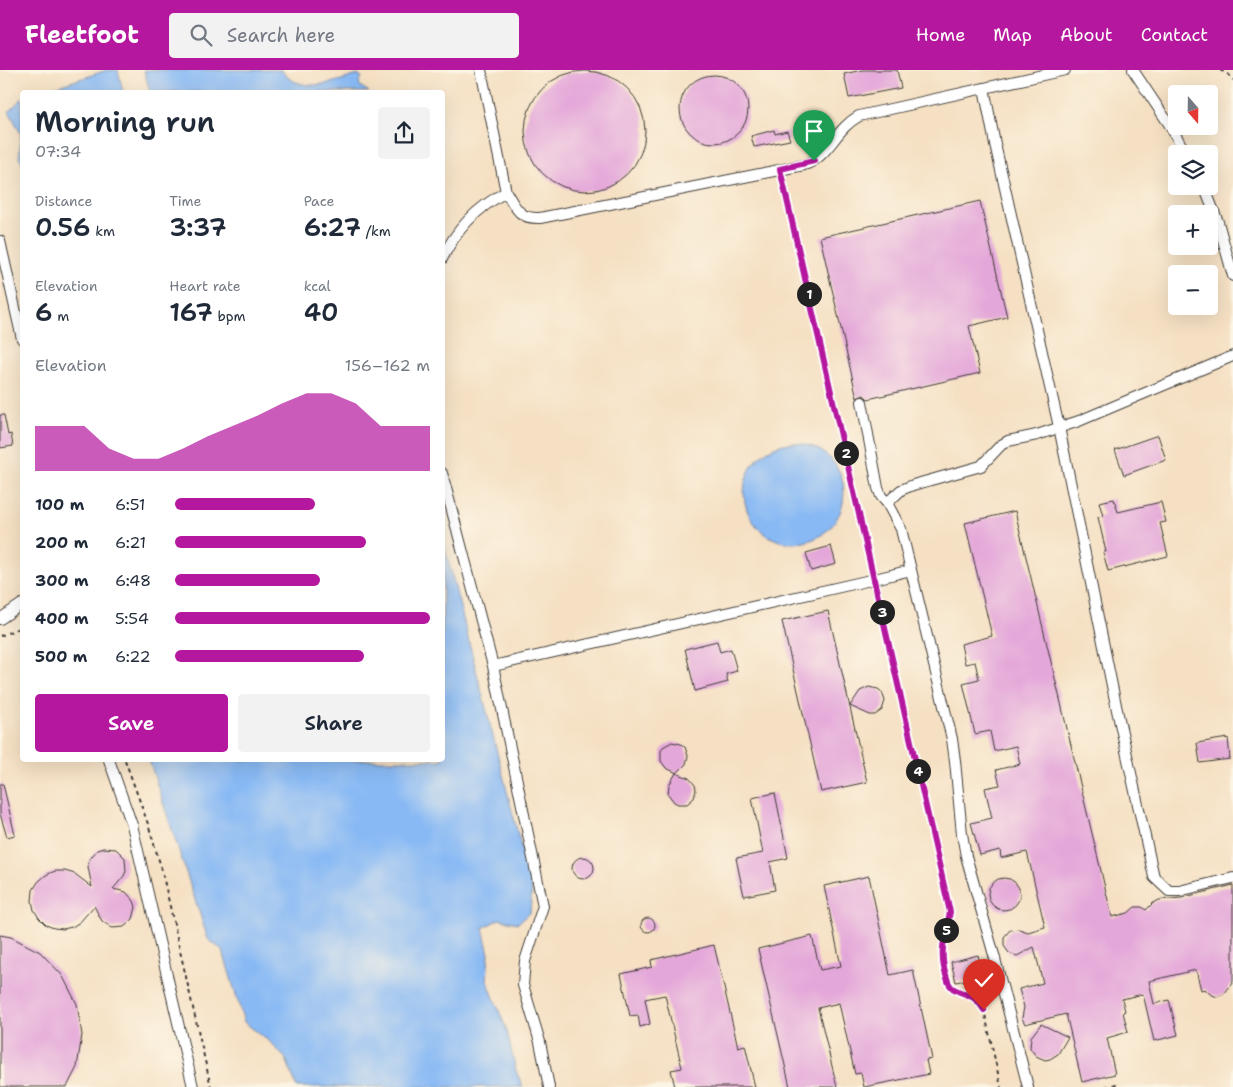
<!DOCTYPE html>
<meta charset="utf-8">
<style>
body{margin:0;font-family:"Shantell Sans",sans-serif;background:#f2f2f3;color:#1f2937;height:100vh;display:flex;flex-direction:column;font-size:19px;white-space:nowrap}
*{box-sizing:border-box;margin:0}
p{font-size:16px;color:#747a83}
.icon{flex:none;width:28px;height:28px;fill:none;stroke:currentColor;stroke-width:2;stroke-linecap:round;stroke-linejoin:round}
.map{position:relative;flex:1;overflow:hidden}
.details{position:absolute;left:20px;top:20px;width:425px;height:672px;display:flex;flex-direction:column;background:#fff;border-radius:5px;box-shadow:0 5px 20px #0002}
.details>*{flex:none}
.needle{width:32px;rotate:160deg}
.controls{position:absolute;left:1168px;top:15px;display:grid;gap:10px}
.controls a{display:grid;place-items:center;width:50px;height:50px;border-radius:5px;background:#fff;box-shadow:0 5px 20px #0002;font-size:25px}
.pin{position:absolute;display:grid;place-items:center;width:42px;height:42px;color:#fff;margin:-51px -21px;border-radius:50% 50% 50% 0;rotate:-45deg;box-shadow:0 0 5px #0007}
.pin .icon{rotate:45deg}
.km{position:absolute;width:25px;height:25px;margin:-12px;border-radius:50%;background:#222;color:#fff;font-size:14px;line-height:25px;text-align:center}
.round{display:grid;place-items:center;flex:none;width:52px;height:52px;border-radius:5px;background:#f2f2f3}
.overview{display:flex;align-items:center;justify-content:space-between;height:85px;padding:0 15px}
h1{font-size:28px;font-weight:600;line-height:38px}
.stats{display:grid;grid-template-columns:repeat(3,1fr);gap:8px;height:85px;padding:5px 15px}
.stats div{display:grid;align-content:center}
.stats b{font-size:25px;font-weight:600}
.stats small{font-size:14px;font-weight:400}
.stats p{font-size:14px}
.chart{height:140px;padding:10px 15px}
.chart p{display:flex;justify-content:space-between}
.chart svg{width:100%;height:90px;margin-top:5px;fill:#b5179e;opacity:.7}
.cta{display:flex;gap:10px;margin-top:auto;padding:10px 15px}
.cta a{flex:1;height:58px;border-radius:5px;background:#b5179e;color:#fff;font-size:20px;font-weight:600;line-height:58px;text-align:center}
.cta a+a{background:#f2f2f3;color:#1f2937}
ul{padding:0 15px;list-style:none;font-size:16px}
li{display:grid;grid-template-columns:80px 60px 1fr;align-items:center;height:38px}
li i{height:12px;border-radius:6px;background:#b5179e}
header{display:flex;align-items:center;gap:30px;box-sizing:border-box;height:70px;padding:0 25px;background:#b5179e;color:#fff}
header strong{font-size:24px}
nav{display:flex;gap:28px;margin-inline-start:auto;font-size:18px}
.search{width:350px;height:45px;background:#f2f2f3;display:flex;align-items:center;gap:12px;box-sizing:border-box;padding:0 18px;border-radius:5px;color:#747a83;font-size:19px}
.map>svg:first-child{display:block}
</style>
<header>
<strong>Fleetfoot</strong>
<div class="search"><svg class="icon" aria-label="search" viewBox="0 0 24 24"><circle cx="10" cy="10" r="6"/><path d="M15 15l6 6"/></svg>Search here</div>
<nav><a>Home</a><a>Map</a><a>About</a><a>Contact</a></nav>
</header>
<div class="map">
<svg width="1233" height="1017" viewBox="0 0 1233 1017">
<rect width="100%" height="100%" fill="#fcf5e5"/>
<filter id="ink" filterUnits="userSpaceOnUse"><feTurbulence type="fractalNoise" baseFrequency=".02" numOctaves="2"/><feDisplacementMap in="SourceGraphic" scale="10" xChannelSelector="R" yChannelSelector="G"/><feConvolveMatrix kernelMatrix="1 2 1 2 8 2 1 2 1" color-interpolation-filters="sRGB"/></filter>
<filter id="wash" filterUnits="userSpaceOnUse"><feTurbulence type="fractalNoise" baseFrequency=".0096" numOctaves="4" result="noise"/><feDisplacementMap in="SourceGraphic" scale="20" xChannelSelector="R" yChannelSelector="G"/><feGaussianBlur stdDeviation="1.12" result="paint"/><feColorMatrix in="noise" values="0 0 0 0 0 0 0 0 0 0 0 0 0 0 0 0 0 1.4 0 .05"/><feComposite in="paint" operator="in"/></filter>
<g filter="url(#wash)">
<rect width="100%" height="100%" fill="#f5e0c3"/>
<!-- water -->
<path fill="#88b9f4" stroke="#526a88" d="M107,0H118L123,22H40Z
M144,0H281C285,5 290,10 296,12C315,20 340,10 358,5L362,7L359,12L360,16L369,22H150Z
M22,28V92L19,88L21,64L9,41Z
M744 423a50 50 0 1 1 100 0a50 50 0 1 1-100 0Z
M443,470L532,819L530,842L518,853L499,849L483,858L489,884L487,910L507,961L516,1001L523,1017H297L286,989L270,972L244,952L223,881L208,869L149,690H442Z"/>
<g id="blocks">
<!-- building -->
<path fill="#e4a7d9" d="M862,0H897L901,18L849,28L844,4Z
M525 61a60 60 0 1 1 120 0a60 60 0 1 1-120 0Z
M680 39a34 34 0 1 1 68 0a34 34 0 1 1-68 0Z
M774,60L775,64L787,61L790,70L754,77L751,66Z
M980,131L1007,247L969,256L980,303L868,329L864,325L857,328L820,167Z
M0,345H4L8,365L11,364L13,376L0,378Z
M1158,365L1166,390L1124,405L1115,380Z
M1114,429L1118,442L1161,432L1166,452L1160,453L1168,486L1108,501L1103,482H1106L1098,447L1103,446L1099,432Z
M1015,441L1112,847L1128,843L1135,837H1142L1146,840L1152,834L1159,830L1181,828L1233,815V912L1224,924L1217,927L1210,924L1205,919L1201,920L1196,900L1149,911L1154,934L1169,930L1178,965L1154,971L1143,924L1122,929L1125,941L1123,942L1128,962L1107,968L1115,1004L1082,1012L1066,944L1025,954L1022,948L1024,937L1019,919L1043,913L1034,877L1017,886L1009,883L1004,876V867L1010,860L1019,859L1028,862L1045,857L1027,782L1001,788L1000,780L980,785L971,753L992,748L985,718L1000,715L996,700L1020,694L1016,676L994,681L990,661L975,664L963,613L979,609L975,592L965,594L961,574L992,566L965,453Z
M831,476L836,494L811,501L806,483Z
M828,541L867,712L821,722L782,551Z
M717,571L720,582L731,579L737,601L726,604L728,612L695,621L685,579Z
M869,617L878,619L882,622L885,631L882,640L875,645H870L850,636L860,621Z
M1228,668L1230,689L1200,693L1197,673Z
M672,672L681,674L685,677L688,686L686,694L677,703L666,698L661,691V681L663,677Z
M676,703L689,708L695,715L696,720L694,728L687,734H678L674,732L668,724L669,715Z
M0,714H3L15,765L7,767L0,744Z
M775,723L788,788L770,792L775,820L744,826L736,788L763,783L752,728Z
M103,778L116,779L125,788L126,801L124,806L113,819L126,822L134,831L136,837L133,849L124,857L112,858L102,851L94,836L80,852L72,857L63,859L54,858L46,855L39,848L34,840L32,831L33,820L38,812L46,805L55,801H65L75,804L92,817L88,797L89,790L97,780Z
M572 798a11 11 0 1 1 22 0a11 11 0 1 1-22 0Z
M869,806L890,905L913,900L932,989L926,990L929,1004L864,1017L861,1003L855,1004L839,933L818,938L837,1017H790L758,879L812,866L820,900L841,896L824,816Z
M988 824a16 16 0 1 1 32 0a16 16 0 1 1-32 0Z
M641 855a7 7 0 1 1 14 0a7 7 0 1 1-14 0Z
M0,865L11,867L40,882L62,905L77,934L82,965L77,997L67,1017H0Z
M714,875L738,977L745,975L755,1017H675L671,1000L682,998L665,925L645,929L650,954L640,957L638,945L630,946L621,904L652,897L651,890Z
M978,885L983,906L956,912L951,892Z
M1041,954L1068,967L1058,984L1050,989L1045,990L1036,986L1030,978L1031,967Z"/>
</g>
</g>
<g filter="url(#ink)">
<use href="#blocks" fill-opacity="0" stroke="#3d3935" stroke-width="1"/>
<g fill="none" stroke-linecap="round" stroke-linejoin="round">
<!-- minor casing -->
<g stroke="#3d3935" stroke-width="12">
<path id="minor" d="M481,0L506,122
M1133,0L1171,57L1186,84
M984,18L995,74L1059,357L1117,640L1154,807L1169,821H1179L1233,808
M1204,116L1218,152L1233,206
M0,171L22,269
M442,189C456,159 478,137 506,122C516,138 519,149 540,148L804,95C828,88 835,59 859,46L1065,0
M862,332L878,418L881,426L887,433
M442,403L493,596L543,836L525,891L523,915L540,972L549,1017
M0,549L22,534
M493,596L875,509L911,500
M109,690L132,755L193,1017
M1028,1017L994,885L966,786L962,764L955,691L952,669L901,459L887,433L901,420L913,415L981,396L1001,375L1008,371L1037,365L1079,351L1233,286"/>
</g>
<!-- path -->
<path stroke="#3d3935" stroke-width="2" stroke-dasharray="4 4" stroke-linecap="butt" d="M1220,0L1228,4L1233,10
M783,109L873,499
M877,518L950,842C945,866 938,884 947,908C948,913 951,918 956,920C970,927 975,925 984,940L1001,1017
M0,566L22,557
M125,690L148,754L161,797L211,1017
M1105,1017L1116,1014V1017"/>
<!-- minor -->
<use href="#minor" stroke="#fff" stroke-width="10"/>
</g>
</g>
<g fill="none" stroke-linecap="round" stroke-linejoin="round" filter="url(#ink)">
<!-- route casing -->
<g stroke="#fff" stroke-width="10">
<path id="route" d="M814,91L780,99L950,842C945,866 938,884 947,908C948,913 951,918 956,920C970,927 975,925 984,940"/>
</g>
<!-- route -->
<use href="#route" stroke="#b5179e" stroke-width="6"/>
</g>
</svg>
<div class="controls">
<a><svg class="needle" viewBox="-14 -14 28 28"><path d="M0-13l5 13h-10z" fill="#e53935"/><path d="M0 13l5-13h-10z" fill="#747a83"/></svg></a>
<a><svg class="icon" aria-label="layers" viewBox="0 0 24 24"><path d="M12 4l9 5-9 5-9-5zM3 14l9 5 9-5"/></svg></a>
<a>+</a>
<a>−</a>
</div>
<div class="pin" style="left:814px;top:91px;background:#1e9e55"><svg class="icon" aria-label="arrive" viewBox="0 0 24 24"><path d="M6 21V4h12l-3 4 3 4H6"/></svg></div>
<div class="pin" style="left:984px;top:940px;background:#d93025"><svg class="icon" aria-label="check" viewBox="0 0 24 24"><path d="M5 12l5 5 9-10"/></svg></div>
<b class="km" style="left:809px;top:224px">1</b>
<b class="km" style="left:846px;top:383px">2</b>
<b class="km" style="left:882px;top:542px">3</b>
<b class="km" style="left:918px;top:701px">4</b>
<b class="km" style="left:946px;top:860px">5</b>
<section class="details">
<div class="overview"><div><h1>Morning run</h1><p>07:34</p></div><a class="round"><svg class="icon" aria-label="share" viewBox="0 0 24 24"><path d="M12 15V3M7 8l5-5 5 5M5 13v7h14v-7"/></svg></a></div>
<div class="stats">
<div><p>Distance</p><b>0.56<small> km</small></b></div>
<div><p>Time</p><b>3:37</b></div>
<div><p>Pace</p><b>6:27<small> /km</small></b></div>
</div>
<div class="stats">
<div><p>Elevation</p><b>6<small> m</small></b></div>
<div><p>Heart rate</p><b>167<small> bpm</small></b></div>
<div><p>kcal</p><b>40</b></div>
</div>
<div class="chart"><p><span>Elevation</span>156–162 m</p>
<svg viewBox="0 0 160 44" preserveAspectRatio="none"><path d="M0 44V22L10 22L20 22L30 33L40 38L50 38L60 33L70 27L80 22L90 17L100 11L110 6L120 6L130 11L140 22L150 22L160 22V44z"/></svg>
</div>
<ul>
<li><b>100 m</b>6:51<i style="width:55%"></i></li>
<li><b>200 m</b>6:21<i style="width:75%"></i></li>
<li><b>300 m</b>6:48<i style="width:57%"></i></li>
<li><b>400 m</b>5:54<i style="width:100%"></i></li>
<li><b>500 m</b>6:22<i style="width:74%"></i></li>
</ul>
<div class="cta"><a>Save</a><a>Share</a></div>
</section>
</div>
